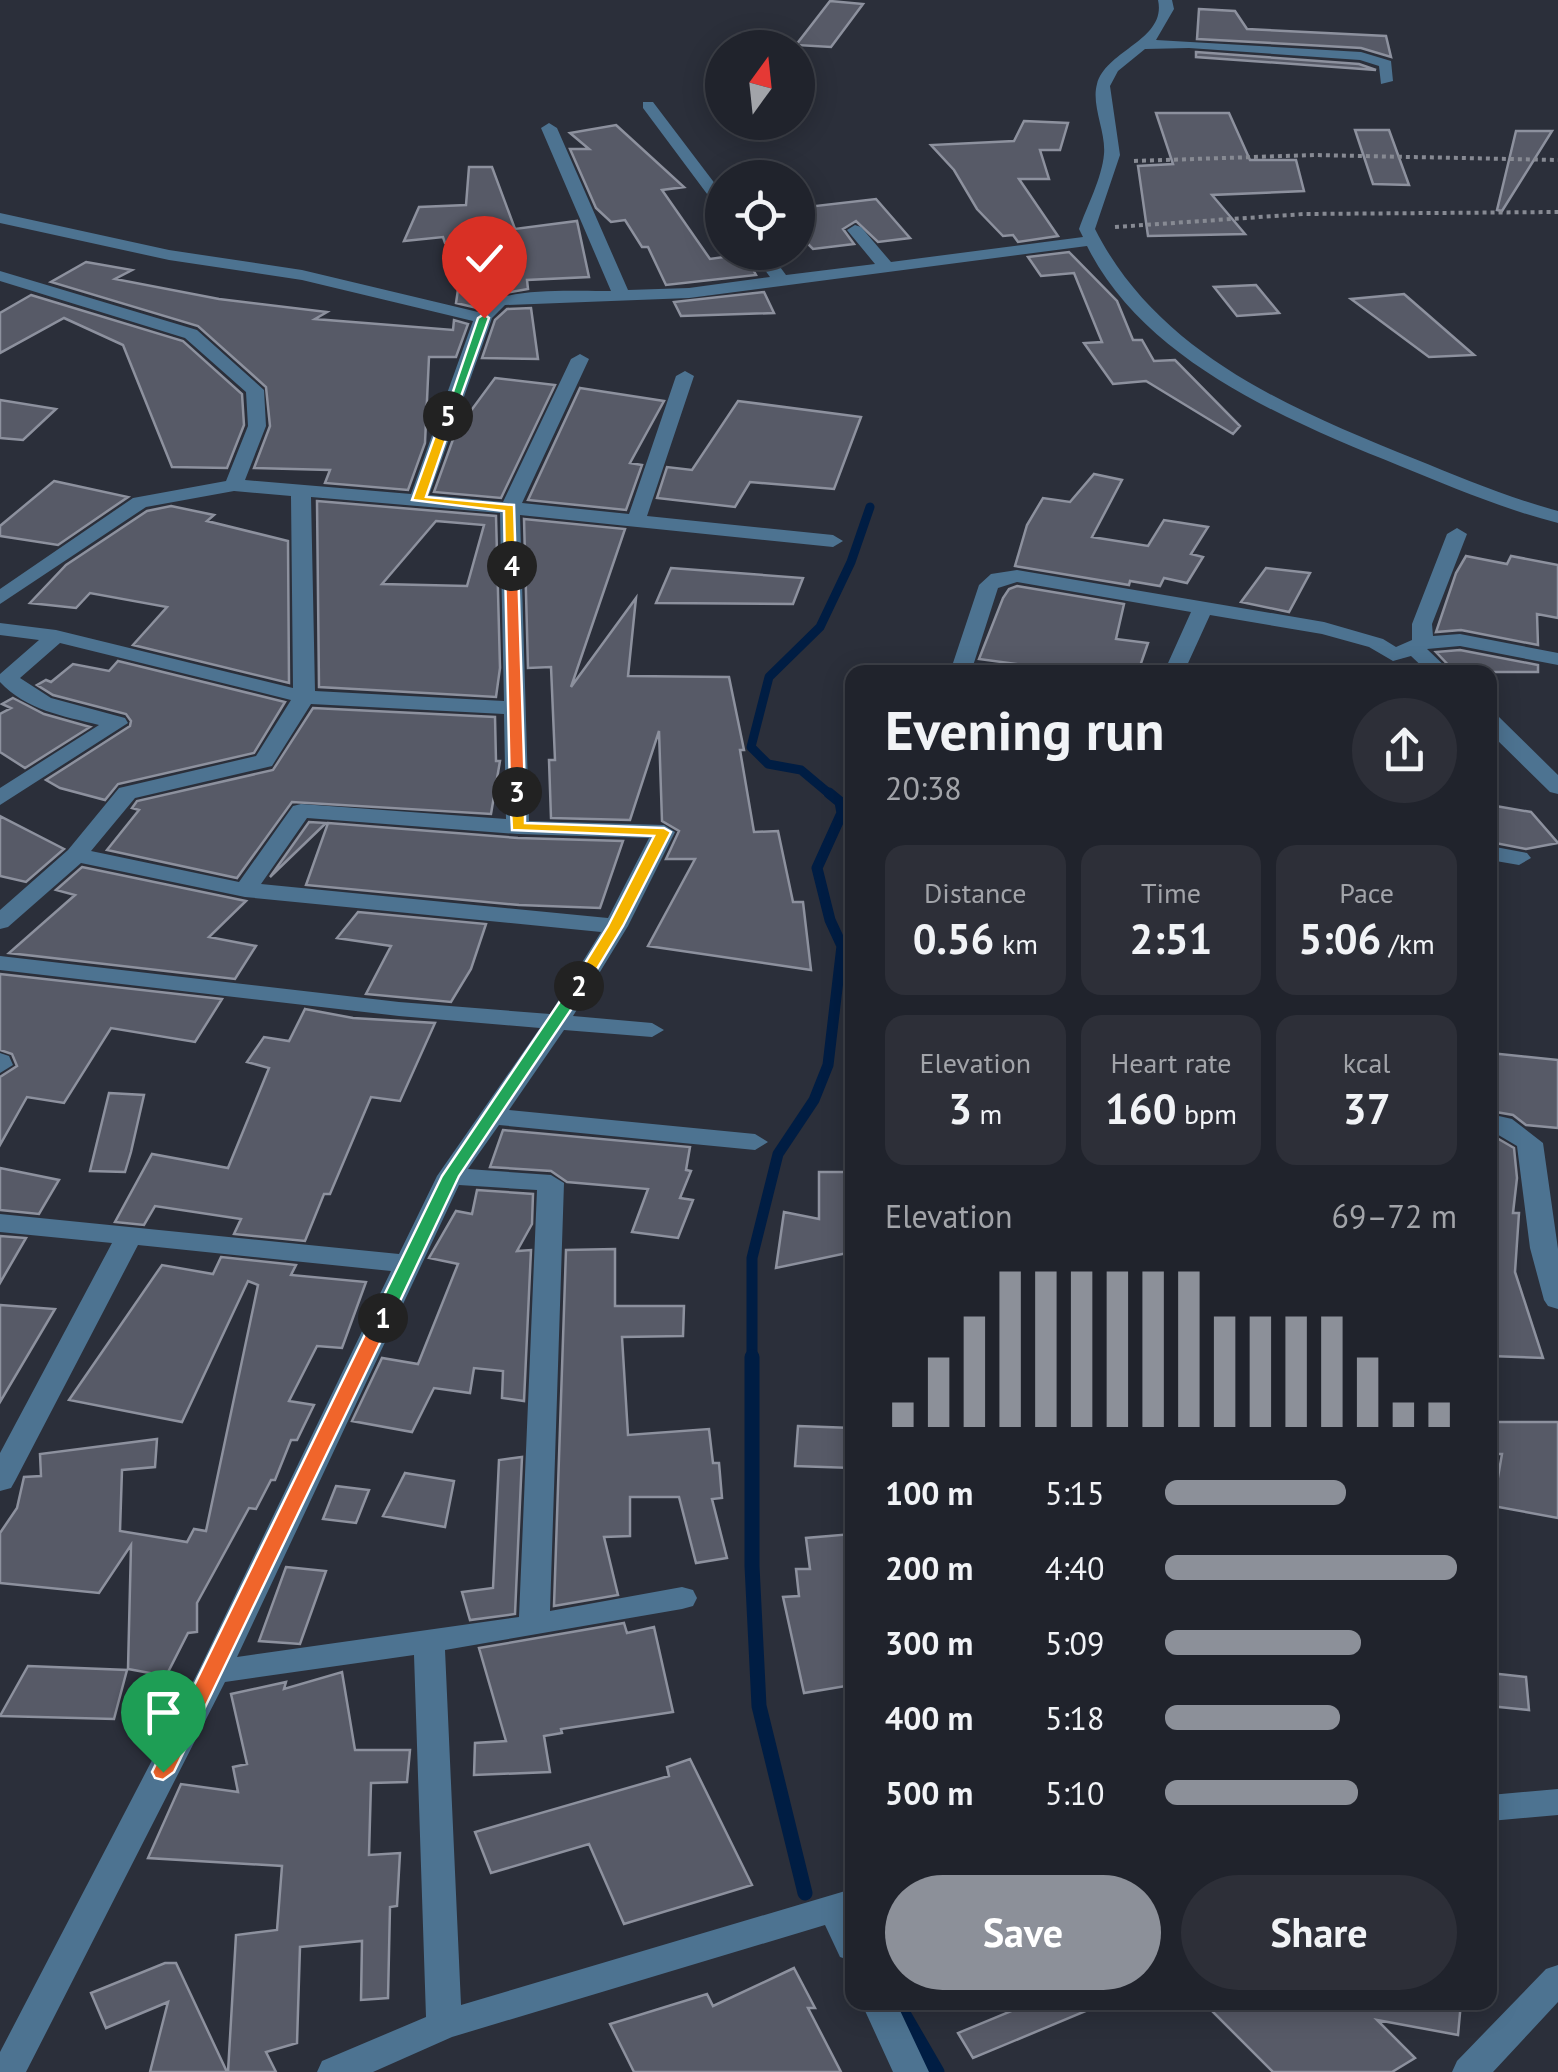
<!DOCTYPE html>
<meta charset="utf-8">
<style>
body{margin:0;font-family:"PT Sans",sans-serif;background:#2d2f38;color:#f1f3f6;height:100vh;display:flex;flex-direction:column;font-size:38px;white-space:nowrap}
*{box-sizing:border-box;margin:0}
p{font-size:32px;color:#a2a4a9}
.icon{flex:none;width:55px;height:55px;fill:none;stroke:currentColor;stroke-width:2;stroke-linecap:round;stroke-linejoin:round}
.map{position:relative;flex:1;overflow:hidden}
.side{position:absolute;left:845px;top:665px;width:652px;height:1345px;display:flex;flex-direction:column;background:#20232c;border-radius:20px;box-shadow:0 5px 25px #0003,0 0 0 2px #3d4048}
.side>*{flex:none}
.needle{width:65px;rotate:15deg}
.tools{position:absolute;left:705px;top:30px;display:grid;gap:20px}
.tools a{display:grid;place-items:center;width:110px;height:110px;border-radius:50%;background:#20232c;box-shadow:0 5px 25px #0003,0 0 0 2px #3d4048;font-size:50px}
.pin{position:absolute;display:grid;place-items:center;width:85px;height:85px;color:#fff;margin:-102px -42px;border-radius:50% 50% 50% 0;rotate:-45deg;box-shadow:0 0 10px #0007}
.pin .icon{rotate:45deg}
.km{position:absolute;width:50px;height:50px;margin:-25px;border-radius:50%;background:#222;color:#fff;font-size:28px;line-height:50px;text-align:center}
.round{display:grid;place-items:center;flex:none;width:105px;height:105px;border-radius:52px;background:#2d2f38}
.overview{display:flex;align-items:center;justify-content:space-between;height:170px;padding:0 40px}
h1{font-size:55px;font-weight:700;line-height:75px}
.metrics{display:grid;grid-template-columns:repeat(3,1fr);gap:15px;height:170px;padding:10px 40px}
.metrics div{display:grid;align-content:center;border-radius:20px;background:#2d2f38;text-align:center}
.metrics b{font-size:42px;font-weight:700}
.metrics small{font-size:28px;font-weight:400}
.metrics p{font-size:28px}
.chart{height:280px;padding:20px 40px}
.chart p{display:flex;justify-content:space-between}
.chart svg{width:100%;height:180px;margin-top:10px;stroke:#8c9099;stroke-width:6}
.button{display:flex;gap:20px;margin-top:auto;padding:20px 40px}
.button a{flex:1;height:115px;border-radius:60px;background:#8c9099;color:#fff;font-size:40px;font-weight:700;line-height:115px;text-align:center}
.button a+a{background:#2d2f38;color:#f1f3f6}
ul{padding:0 40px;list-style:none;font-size:32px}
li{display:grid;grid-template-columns:160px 120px 1fr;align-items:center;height:75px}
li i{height:25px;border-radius:12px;background:#8c9099}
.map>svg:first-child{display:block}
</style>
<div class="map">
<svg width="1558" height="2072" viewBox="0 0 1558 2072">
<rect width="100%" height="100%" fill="#2b2f3a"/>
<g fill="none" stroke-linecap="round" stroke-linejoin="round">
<!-- stream-far2 -->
<path stroke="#001d43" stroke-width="9" d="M832,796L801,770L768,764L751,747L769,677L820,627L851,562L870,507"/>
<!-- stream-far1 -->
<path stroke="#001d43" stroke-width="11" d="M752,1359V1258L778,1154L814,1100L828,1065L842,946L830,920L817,868L842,813L840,802L829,793"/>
<!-- stream -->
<path stroke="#001d43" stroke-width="15" d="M752,1357V1566L759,1706L805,1893
M897,2003L937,2072"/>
</g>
<!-- building -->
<path fill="#575a67" stroke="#8d919e" stroke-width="2.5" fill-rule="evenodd" d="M830,1L863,4L831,47L796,45Z
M1199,9L1235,11L1247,29L1386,36L1391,57L1361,48L1197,39Z
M1196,52L1359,64L1376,70L1196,57Z
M1156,113H1229L1250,160H1296L1304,191L1212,195L1245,234L1148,236L1138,166L1173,164Z
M1024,121L1068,123L1060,150H1040L1049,179H1019L1058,236L1018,242L1013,235L1003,236L977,209L954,170L931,145L1014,141Z
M616,125L684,187L662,190L710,259L745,254L756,275L666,285L648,247H642L625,220L611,222L596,208L570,149H589L570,133Z
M1355,130H1389L1409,185L1373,184Z
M1516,131H1552L1502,211L1497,210Z
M469,167H492L515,229L577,221L589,277L527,280L528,289L500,294L477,308L456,303L465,242L445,243L443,237L404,241L419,207L466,205Z
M876,199L910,238L878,242L856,221L843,229L854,244L813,249L798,234V208Z
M1069,252L1117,301L1133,340H1142L1154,361L1175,360L1240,426L1233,434L1146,381L1113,384L1084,343L1102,342L1074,273L1041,276L1028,257Z
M86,262L132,270L115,279L219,299L327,312L315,319L453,330L454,320L468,324L456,357H429L425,443L408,490L325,483L330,470L254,468L270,426L266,387L198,326L51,282Z
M1256,285L1279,313L1237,316L1214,287Z
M764,292L774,313L681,316L674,302Z
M1404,294L1474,355L1429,357L1351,299Z
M31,295L183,341L242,394L244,425L227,468L172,467L123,345L64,318L0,353V313Z
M531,308L538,359L482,358L495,320L507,309Z
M495,378L555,385L501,498L434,492L456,431Z
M580,388L664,401L630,463L642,465L626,510L528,500Z
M0,400L56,409L23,440L0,438Z
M738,401L861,417L834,489L750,482L735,507L657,498L667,467L692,470Z
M1094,474L1122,480L1092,537L1148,546L1164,520L1208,527L1191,554L1203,557L1187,583L1164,578L1160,586L1130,581L1129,585L1015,566L1027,525L1043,498L1070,502Z
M54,481L128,497L58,545L0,536V526Z
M317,501L496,516L500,668L496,697L319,687ZM436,521L484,525L467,586L382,584Z
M171,506L214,515L207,521L288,541L289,683L133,645L167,607L90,593L76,608L30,603L66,565L147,511Z
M524,519L625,529L571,687L636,598L628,676L729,677L744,750H740L754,832L778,831L793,902H803L811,970L648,946L695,859H666L679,831L662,821L659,731L630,820L551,818L549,760H555L551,667L528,668Z
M1466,556L1507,564L1511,556L1558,565V618L1537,614L1538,645L1461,630L1436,632L1456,573Z
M671,568L803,578L793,604L656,603Z
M1266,568L1310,573L1289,612L1241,602Z
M1017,586L1124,604L1116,639L1148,643L1138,672H1037L1039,667L979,659L1003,598L1009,589Z
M1460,650L1538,665V672H1455L1436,652Z
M118,661L285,702L254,753L118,784L105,800L60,788L46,780L130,726L131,721L126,714L53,695L37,685L46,680L51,682L73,664L109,671Z
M13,698L44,714L90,727L25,768L0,752V714L11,708L2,704Z
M313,708L495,717L496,761H500L491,814L292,802L237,878L107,850L139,810L132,808L137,801L273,770Z
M1490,805L1531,812L1558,843L1526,849L1490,842Z
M0,816L64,849L26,882L0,876Z
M309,822L326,823L270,877Z
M328,823L518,838L623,841L600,908L519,905L306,885Z
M82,867L246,901L209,937L256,946L235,979L9,953L75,895L56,890Z
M358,912L486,924L471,969L451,1002L366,994L391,946L337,938Z
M0,974L222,999L195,1042L111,1028L64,1103L27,1097L0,1145V1077L17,1066L12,1054L0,1050Z
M305,1009L353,1018L435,1023L400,1101L371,1097L330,1194H324L305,1241L234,1234L241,1219L155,1206L144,1225L115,1222L152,1154L228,1168L269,1068L247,1062L264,1037L289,1041Z
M1490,1053L1558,1060V1128L1526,1125L1513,1115L1490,1111Z
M109,1093L144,1095L131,1152L125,1172L90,1171Z
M503,1130L690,1147L686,1170L691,1171L680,1198L693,1200L678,1238L632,1232L648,1189L567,1182L551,1171L490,1167Z
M1490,1134L1514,1148L1517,1178L1513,1213H1519L1515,1272L1543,1358L1490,1356V1294L1496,1293L1490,1247Z
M0,1168L59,1180L39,1214L0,1210Z
M819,1172H852V1252L776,1268L784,1212L819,1219Z
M477,1190L533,1194L532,1224L517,1251L531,1250L524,1401L502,1398L503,1371L474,1368L470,1393L434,1388L412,1432L352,1421L382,1358L418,1364L458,1264L429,1258L456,1211L472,1214Z
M0,1236L26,1238L0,1283Z
M615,1249V1306H684L683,1336L622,1337L628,1435L709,1429L713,1463H719L722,1498L712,1499L727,1558L696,1563L679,1497H630V1536L604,1537L618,1595L554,1606L566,1250Z
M221,1257L296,1265L291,1275L366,1282L342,1348L317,1346L289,1401L314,1405L297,1440H291L275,1480H271L256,1509L249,1508L197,1603V1632L188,1633L166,1676L128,1669L131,1545L99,1593L0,1583V1533L17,1508L24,1477L41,1476L40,1454L157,1439L155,1467L122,1470L120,1531L187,1542L194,1529L206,1531L258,1285L248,1281L182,1422L69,1400L162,1265L213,1274Z
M0,1305L55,1309L0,1402Z
M1490,1422H1558V1518L1493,1506L1502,1454H1490Z
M798,1426L852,1428V1468L795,1466Z
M522,1457L515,1614L470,1620L462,1592L493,1588L499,1460Z
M405,1473L454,1481L445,1527L383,1516Z
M336,1486L369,1490L356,1523L323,1519Z
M852,1534V1685L804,1693L783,1597L799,1596L796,1569H810L806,1538Z
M286,1567L326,1571L300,1644L259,1641Z
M624,1623L627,1633L654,1627L673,1712L561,1729L562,1733L544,1736L550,1772L474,1775L475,1743L506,1741L479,1648Z
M28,1666L127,1670L114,1719L0,1716Z
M342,1672L355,1750H410L407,1782L371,1783L369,1855L400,1853L397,1906L390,1907L388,1998L361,2000L362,1941L300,1947L297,2043L266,2052L276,2072H228L236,1935L277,1930L282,1866L148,1858L181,1784L238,1792L233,1767L247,1764L231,1694L286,1682L284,1689Z
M1490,1673L1526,1677L1529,1710L1490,1706Z
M690,1759L752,1885L624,1924L589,1844L491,1873L475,1832L669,1776L667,1767Z
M165,1963H176L227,2072H150L168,2002L106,2028L91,1993Z
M794,1968L815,2008H808L841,2072H634L610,2024L707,1994L713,2006Z
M1009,2002H1105V2003L973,2058L958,2033L1014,2010Z
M1203,2002H1360L1364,2007V2002H1461L1458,2035L1377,2020L1415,2058L1392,2072H1273Z"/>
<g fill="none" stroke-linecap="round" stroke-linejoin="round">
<!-- path -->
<path stroke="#878a93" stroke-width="4" stroke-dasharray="4 4" stroke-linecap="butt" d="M1134,161L1314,155L1558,160
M1115,227L1304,214L1558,212"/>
<!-- minor -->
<path fill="#4d7391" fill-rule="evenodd" d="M1158,0H1172L1174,9L1156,40L1361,52L1391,61L1393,81L1381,84L1379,66L1360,60L1189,48L1145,49L1118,71L1110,86L1120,155L1095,229C1158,354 1293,410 1415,459C1462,478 1509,498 1558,511V523C1503,509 1452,487 1400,466C1288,421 1144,361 1087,246L689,298L505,305L492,318L429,495L503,502L571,359L580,354L589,359L522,503L629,514L676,376L685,371L694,376L647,516L833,535L843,541L833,547L520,515L529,821L664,825L675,832L628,926L573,1016L652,1023L664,1030L652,1037L564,1030L509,1110L755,1134L768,1142L755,1150L499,1125L468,1169L551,1175L564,1183L550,1611L682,1587L693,1590L697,1598L693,1606L682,1609L445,1650L461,2005L852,1889V1961L840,1957L825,1925L452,2037L373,2072H317L322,2061L426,2017L414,1655L225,1682L26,2072H0V2052L198,1672L391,1271L138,1245L15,1481L11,1488L0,1491V1453L112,1243L0,1232V1214L399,1254L437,1176L540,1028L399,1016L0,970V956L399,1002L550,1014L601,932L245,897L81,863L8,927L0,929V910L68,850L119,788L256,756L291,700L60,643L20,678L51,698L125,718L128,723L0,805V788L99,725C63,716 26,710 0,682V674L39,640L0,635V623L56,630L293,688L291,496L234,491L146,507L0,604V589L133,498L226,481L248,426L246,392L185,338L0,281V271L197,330L264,390L266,426L245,480L411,494L473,321L302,280L169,260L0,223V213L169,250L302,270L478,312C495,285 579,292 611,291L541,128L549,123L557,128L628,290L689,288L770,277L752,252H769L786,275L875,264L847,230L855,225L861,227L891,262L1083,237L1079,229C1087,206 1102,178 1104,154C1106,132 1091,105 1097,84C1106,50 1167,40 1158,0ZM311,497L500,513L504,701L315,691ZM311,704L504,714L506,819L301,804L293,806L239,882L91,851L135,798L272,766ZM307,818L518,834L649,838L608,918L261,884ZM459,1185L537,1190L519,1617L237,1657Z
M643,102H653L722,193V208L716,206L643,108Z
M1457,528L1467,534L1432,624L1433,636L1460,634L1558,653V665L1460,646L1427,649L1451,672H1428L1411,656L1393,661L1369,647L1322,634L1210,615L1184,672H1164L1191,612L1017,582L998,588L971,672H950L979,585L991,574L1017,570L1324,622L1383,639L1396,647L1412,640V624L1447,534Z
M1490,715L1498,716L1558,775V794L1550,792L1490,733Z
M1490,846L1527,853L1531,858L1519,865L1490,860Z
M0,1053L9,1056L13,1065L0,1073Z
M1490,1114L1512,1119L1543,1143L1558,1249V1309L1548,1306L1544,1300L1530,1248L1517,1146L1490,1130Z
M1558,1789V1815L1490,1821V1795Z
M1558,1965V2002L1493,2072H1452L1457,2061L1546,1969Z
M861,2002H896L929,2072H893Z"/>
</g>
<!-- split-1 -->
<path fill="#f0652b" stroke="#fff" stroke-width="2.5" d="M383,1312L392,1318L174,1772L163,1780L155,1778L152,1772L373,1318Z"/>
<!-- split-2 -->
<path fill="#22a559" stroke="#fff" stroke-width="2.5" d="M579,981L587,986L459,1176L392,1318L383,1324L376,1322L373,1318L442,1176L573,982Z"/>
<!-- split-3 -->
<path fill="#f5b400" stroke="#fff" stroke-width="2.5" d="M517,788L525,792V823L664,828L671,832L623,926L585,989L571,986L608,926L654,836L512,830L510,792Z"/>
<!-- split-4 -->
<path fill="#f0652b" stroke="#fff" stroke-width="2.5" d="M512,562L518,566L525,792L517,796L510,792L505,566Z"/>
<!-- split-5 -->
<path fill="#f5b400" stroke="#fff" stroke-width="2.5" d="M448,412L454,416L426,497L514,505L516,569L505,566L504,511L412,500L442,416Z"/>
<!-- split-6 -->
<path fill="#22a559" stroke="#fff" stroke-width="2.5" d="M484,314L489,318L454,416L444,418L478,318Z"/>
</svg>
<div class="tools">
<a><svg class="needle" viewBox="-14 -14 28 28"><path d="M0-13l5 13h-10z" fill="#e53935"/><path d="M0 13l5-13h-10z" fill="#a2a4a9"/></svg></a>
<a><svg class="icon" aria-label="locate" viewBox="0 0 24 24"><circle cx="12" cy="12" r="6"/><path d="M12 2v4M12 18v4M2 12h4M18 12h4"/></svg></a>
</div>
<div class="pin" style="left:163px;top:1772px;background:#1e9e55"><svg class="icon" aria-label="arrive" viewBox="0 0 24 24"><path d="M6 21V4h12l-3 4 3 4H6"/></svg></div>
<div class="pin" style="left:484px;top:318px;background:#d93025"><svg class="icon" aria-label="check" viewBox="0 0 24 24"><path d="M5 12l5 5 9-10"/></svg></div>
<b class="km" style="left:383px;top:1318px">1</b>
<b class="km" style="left:579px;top:986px">2</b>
<b class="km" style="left:517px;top:792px">3</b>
<b class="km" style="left:512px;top:566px">4</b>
<b class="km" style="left:448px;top:416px">5</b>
<section class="side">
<div class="overview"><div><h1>Evening run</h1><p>20:38</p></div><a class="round"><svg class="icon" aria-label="share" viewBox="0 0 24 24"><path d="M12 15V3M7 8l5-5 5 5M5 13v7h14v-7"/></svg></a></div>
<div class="metrics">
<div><p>Distance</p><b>0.56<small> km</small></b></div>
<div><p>Time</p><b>2:51</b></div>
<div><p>Pace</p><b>5:06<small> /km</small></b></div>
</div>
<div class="metrics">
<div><p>Elevation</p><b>3<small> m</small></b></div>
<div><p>Heart rate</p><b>160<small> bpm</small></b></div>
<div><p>kcal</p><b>37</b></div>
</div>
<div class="chart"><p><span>Elevation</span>69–72 m</p>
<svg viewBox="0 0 160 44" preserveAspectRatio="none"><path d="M5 44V38M15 44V27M25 44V17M35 44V6M45 44V6M55 44V6M65 44V6M75 44V6M85 44V6M95 44V17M105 44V17M115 44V17M125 44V17M135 44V27M145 44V38M155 44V38"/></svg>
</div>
<ul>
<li><b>100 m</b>5:15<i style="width:62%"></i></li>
<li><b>200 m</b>4:40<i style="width:100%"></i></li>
<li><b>300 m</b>5:09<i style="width:67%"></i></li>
<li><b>400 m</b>5:18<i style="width:60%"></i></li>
<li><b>500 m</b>5:10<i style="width:66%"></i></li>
</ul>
<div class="button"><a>Save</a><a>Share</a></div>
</section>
</div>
